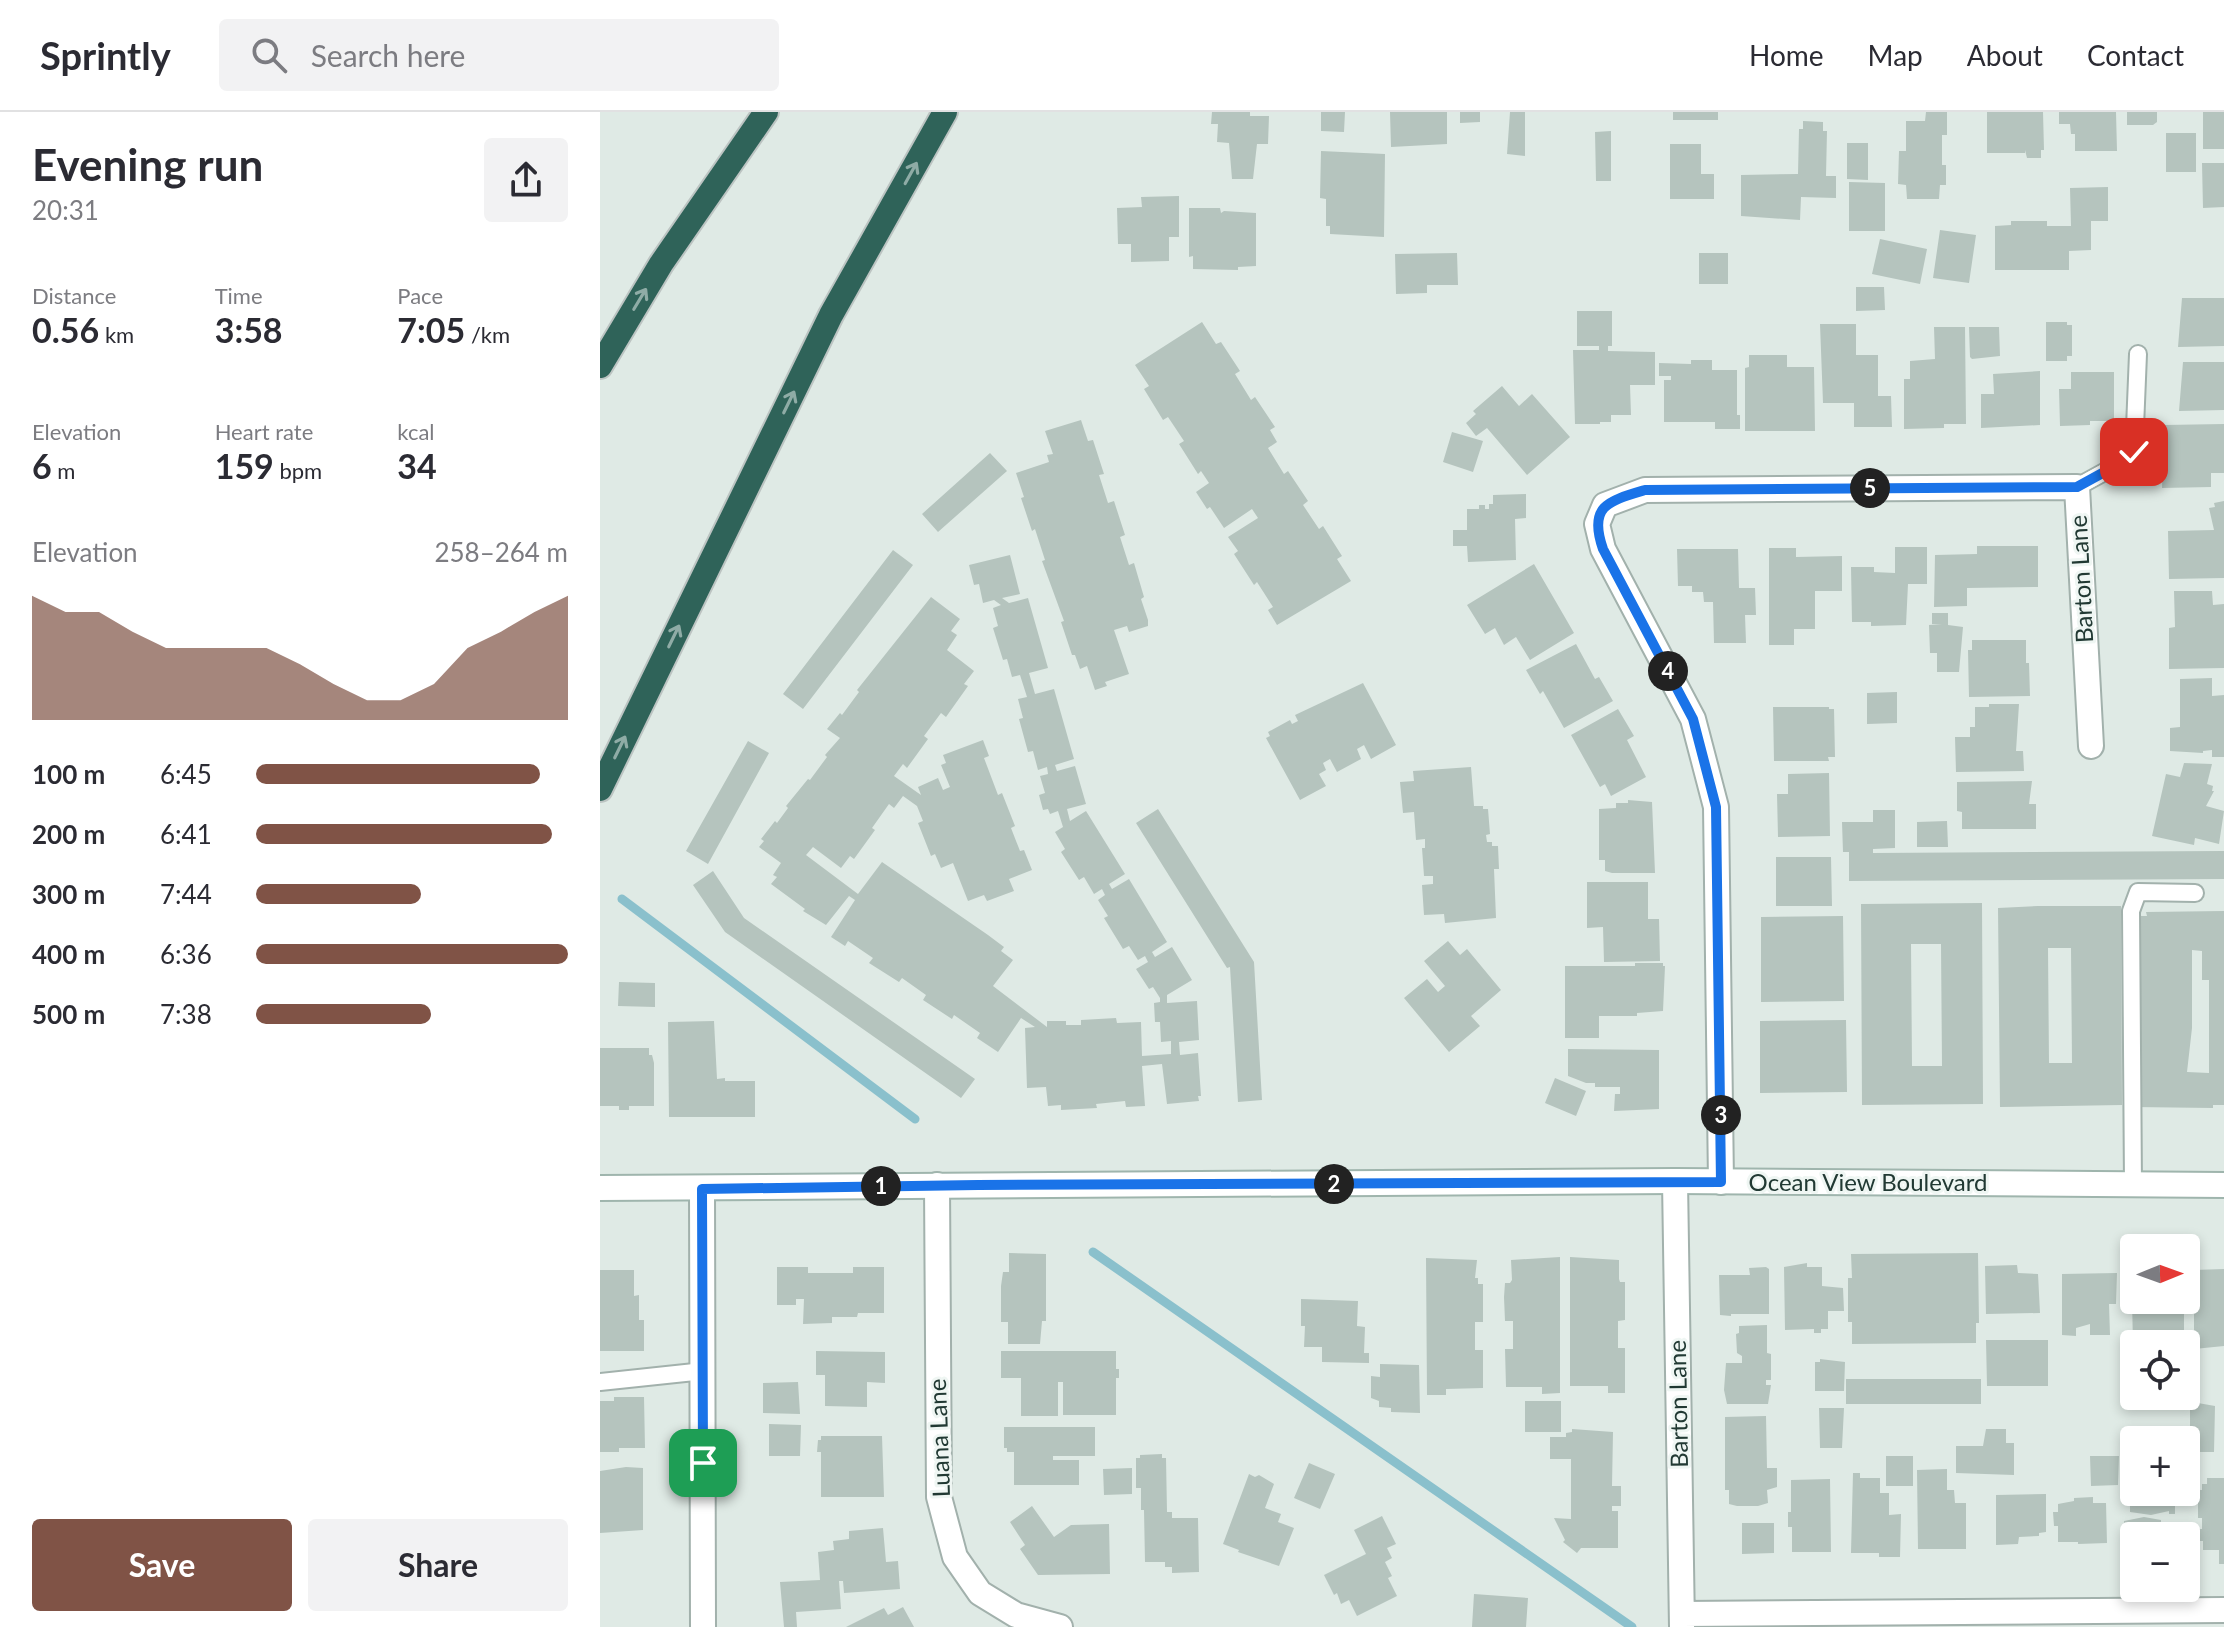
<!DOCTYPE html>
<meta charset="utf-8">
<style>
body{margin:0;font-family:Lato,sans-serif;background:#f2f2f3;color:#2b2b33;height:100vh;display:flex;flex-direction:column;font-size:30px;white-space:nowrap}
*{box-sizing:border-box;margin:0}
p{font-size:26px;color:#7c7c81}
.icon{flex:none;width:44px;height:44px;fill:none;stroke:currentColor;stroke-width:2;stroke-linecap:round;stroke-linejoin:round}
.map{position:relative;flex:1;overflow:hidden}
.sheet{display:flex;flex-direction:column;background:#fff;width:600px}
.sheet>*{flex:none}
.needle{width:52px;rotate:89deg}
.controls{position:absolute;left:1520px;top:1122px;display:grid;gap:16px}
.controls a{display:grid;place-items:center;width:80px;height:80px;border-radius:8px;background:#fff;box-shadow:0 4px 12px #0003;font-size:40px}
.pin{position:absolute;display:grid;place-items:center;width:68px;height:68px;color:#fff;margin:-34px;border-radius:16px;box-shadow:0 4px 12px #0006}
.km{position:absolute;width:40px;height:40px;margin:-20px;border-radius:50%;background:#222;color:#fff;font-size:22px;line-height:40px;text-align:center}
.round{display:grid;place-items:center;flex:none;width:84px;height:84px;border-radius:8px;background:#f2f2f3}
.headline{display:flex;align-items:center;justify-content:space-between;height:136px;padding:0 32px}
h1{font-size:44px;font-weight:700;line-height:60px}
.metrics{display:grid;grid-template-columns:repeat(3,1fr);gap:12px;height:136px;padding:8px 32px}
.metrics div{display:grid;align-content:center}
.metrics b{font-size:34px;font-weight:700}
.metrics small{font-size:22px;font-weight:400}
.metrics p{font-size:22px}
.chart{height:224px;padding:16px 32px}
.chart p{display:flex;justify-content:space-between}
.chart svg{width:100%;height:144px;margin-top:8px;fill:#805346;opacity:.7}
.button{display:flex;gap:16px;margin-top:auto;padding:16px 32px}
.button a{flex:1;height:92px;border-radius:8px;background:#805346;color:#fff;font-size:32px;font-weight:700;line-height:92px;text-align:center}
.button a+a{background:#f2f2f3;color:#2b2b33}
ul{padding:0 32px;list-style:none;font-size:26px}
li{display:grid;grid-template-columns:128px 96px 1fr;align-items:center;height:60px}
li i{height:20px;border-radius:10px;background:#805346}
header{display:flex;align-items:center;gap:48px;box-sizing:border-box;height:112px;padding:0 40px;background:#fff;border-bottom:2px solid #e1e1e2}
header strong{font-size:38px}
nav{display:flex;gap:44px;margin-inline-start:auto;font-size:28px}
.search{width:560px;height:72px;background:#f2f2f3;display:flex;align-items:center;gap:20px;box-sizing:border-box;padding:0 28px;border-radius:8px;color:#7c7c81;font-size:30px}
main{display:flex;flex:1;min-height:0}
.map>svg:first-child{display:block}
</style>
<header>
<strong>Sprintly</strong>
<div class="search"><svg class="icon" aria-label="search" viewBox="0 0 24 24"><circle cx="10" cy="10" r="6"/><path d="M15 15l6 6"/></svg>Search here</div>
<nav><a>Home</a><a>Map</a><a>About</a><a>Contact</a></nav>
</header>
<main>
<section class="sheet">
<div class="headline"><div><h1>Evening run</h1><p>20:31</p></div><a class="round"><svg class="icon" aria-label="share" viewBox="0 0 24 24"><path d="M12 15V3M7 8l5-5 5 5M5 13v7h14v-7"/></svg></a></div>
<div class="metrics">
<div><p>Distance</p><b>0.56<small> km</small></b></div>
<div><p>Time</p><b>3:58</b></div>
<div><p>Pace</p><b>7:05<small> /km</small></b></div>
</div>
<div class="metrics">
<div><p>Elevation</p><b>6<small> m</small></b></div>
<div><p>Heart rate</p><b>159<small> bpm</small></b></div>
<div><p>kcal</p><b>34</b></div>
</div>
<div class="chart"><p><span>Elevation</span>258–264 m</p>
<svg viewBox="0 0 160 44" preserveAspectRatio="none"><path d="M0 44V6L10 11L20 11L30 17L40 22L50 22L60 22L70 22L80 27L90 33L100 38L110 38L120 33L130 22L140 17L150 11L160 6V44z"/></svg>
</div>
<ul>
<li><b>100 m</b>6:45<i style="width:91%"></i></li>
<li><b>200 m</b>6:41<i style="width:95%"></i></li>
<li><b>300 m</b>7:44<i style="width:53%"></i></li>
<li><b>400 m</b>6:36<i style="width:100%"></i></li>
<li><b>500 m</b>7:38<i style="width:56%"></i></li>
</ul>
<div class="button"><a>Save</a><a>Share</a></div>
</section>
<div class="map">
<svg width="1624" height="1515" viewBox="0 0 1624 1515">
<rect width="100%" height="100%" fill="#dfeae5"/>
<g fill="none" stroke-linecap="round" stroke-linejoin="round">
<!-- stream -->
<path stroke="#8ac0cc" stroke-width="9" d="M22,787L315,1007
M493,1140L1032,1515"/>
</g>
<!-- building -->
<path fill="#b5c4be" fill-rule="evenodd" d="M612,0H650V4H669L668,32H657L653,67H632L629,31L617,30L618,12H611Z
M721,0H745L744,20L721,19Z
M790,0H847V32L791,35Z
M860,0H880V10L860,11Z
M910,0H925V44L907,42Z
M1073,0H1118V8H1073Z
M1326,0H1347V23H1342V53H1346V73H1340L1339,87H1307L1306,73L1298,72L1299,39H1306V9H1325Z
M1387,0H1443L1444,38H1441V46H1427L1425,38V41H1387Z
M1459,0H1516L1517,39H1475V22H1471L1470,12H1459Z
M1527,0H1557V10L1553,13H1527Z
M1603,0H1624V37H1603Z
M1203,9L1223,10V19H1227L1226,64H1236V86L1201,85L1200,108L1141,104V63L1198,62L1199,17H1203Z
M1011,19V69H996L995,20Z
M1566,21H1596V60H1566Z
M1247,31H1268V68L1247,67Z
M1070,32H1101V62H1114V87H1070Z
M721,39L785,42L784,125L730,122V114H726V87L720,86Z
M1602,51H1624V95L1603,96Z
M1249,70L1285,71V119H1249Z
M1508,75V109H1491V138L1469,139V158H1395V114L1411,113V109H1447V114H1471L1470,76Z
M579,84V125H569V149L531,150V132H518L517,96L542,95L541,85Z
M589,96H620L621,101L624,99L656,101V154L638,155V158L593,157V144L589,145Z
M1340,118L1376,123L1369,171L1333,166Z
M1280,127L1327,137L1320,172L1272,162Z
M857,141L858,173H827V181L796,182L795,142Z
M1099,141H1128V172H1099Z
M1256,175H1284L1285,198L1256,199Z
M1582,186H1624V234L1578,235Z
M977,199H1012V234H1008V239L1055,240V273H1030L1031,303H1011V310H1000V312H975L973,238H999V234H977Z
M602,210L616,232L621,230L640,259L635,262L651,288L655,285L675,315L670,318L677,330L668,336L684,362L688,359L708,389L703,393L719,417L723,414L742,444L737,447L751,469L677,513L668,498L673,495L657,470L654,473L634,442L638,439L628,425L658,406L652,397L624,416L610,395L607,397L596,380L609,371L601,359L598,362L579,332L584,329L568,305L563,308L544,277L549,274L535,253Z
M1446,210H1467V213H1472V244H1467V249H1446Z
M1220,212H1256V243H1278V284H1291L1292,315H1254V291H1223Z
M1334,215H1365L1366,312H1344V316L1304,317V267H1310V249L1335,247Z
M1369,215H1399L1400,244L1372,247L1370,245Z
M1149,243H1187V255H1214L1215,319H1145V256L1149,255Z
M1091,248H1112V258H1137V303H1140V317H1115V310H1064V268H1071V264H1059V251L1091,252Z
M1583,250H1624V298L1579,299Z
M1440,259V313L1381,316V282H1394L1393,262Z
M1471,260H1514V309H1490V313L1460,314L1459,277H1471Z
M902,274L919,294L932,282L970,325L927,363L887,316L876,324L866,311L876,302L873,299Z
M481,308L488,329L493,328L504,362L499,363L508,391L514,389L525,423L520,425L529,453L534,451L544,485L541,487L548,508V514L529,520L527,514L514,518L529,562L505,570L507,574L495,578L487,554L480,557L475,543H472L461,510L464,509L442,449L445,448L435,417L432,419L421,386L424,385L416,361L449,350L447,343L453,342L445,319Z
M1624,312V361H1611V375L1562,376L1564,313Z
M852,320L883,329L873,360L843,350Z
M390,341L407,359L338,420L322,402Z
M926,382V406L915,407L916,448L868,450L867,434H853V418H867V397H879V393H885V397H889V392H893V383Z
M1624,389V466L1569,467L1568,419L1614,418L1609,396L1615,395L1614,391Z
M1377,434H1438V475L1367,476V494L1334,495L1335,443L1377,442Z
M1295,435H1327V472H1308L1306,513L1271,514V510H1252L1251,455H1274V460L1295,461Z
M1169,436H1196V445L1242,444V479H1215V517H1194V533H1169Z
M1077,437H1138L1139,476H1155L1156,503H1145L1146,531H1114L1113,490H1104L1103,480H1092V474H1078Z
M293,438L313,453L203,597L183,582Z
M410,443L420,482L402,486L409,491L428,486L448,556L429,561L435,582L454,577L474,647L455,653L457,659L475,654L486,692L467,697L470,709L486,699L525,762L509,772L512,777L529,767L567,830L552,840L555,845L572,835L592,868L567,883V891L597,889L599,928L579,930L580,943L598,941L601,984H598L599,989L567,992L562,952L542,954L545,994L526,995L525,989L496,992L497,996L461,998V993L448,994L446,975L427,976L425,916L435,915L421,906L398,940L377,926L380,921L354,903L352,907L323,888L326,883L302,866L299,870L269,851L273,846L248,829L245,834L231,825L255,788L249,784L226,813L203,799L205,797L171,772L177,765L173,763L181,751L159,735L164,729L161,727L175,709L177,711L188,696L186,694L208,667L210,668L227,645L225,643L240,626L227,617L240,601L242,603L259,580L257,578L331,485L360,507L351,519L357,523L347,538L374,559L364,572L368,574L346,605L341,601L324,624L328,627L307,656L303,652L294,664L321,683L318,675L338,666L343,678L350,675L341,653L346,651L343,643L383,628L389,644L384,646L398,683L402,681L415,714L411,716L420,739L424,738L432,758L409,767L414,779L387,789L384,783L368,789L353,751L341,756L335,742L331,744L318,711L323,709L317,694L303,684L294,696L289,692L272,716L275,718L254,747L250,744L241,756L213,735L206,743L258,782L282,750L388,823L404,835L401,839L413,848L393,874L447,915V909H466V913H481V908L516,906L517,911L541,910L542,944L571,942V929L561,930L560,910H555L554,891L560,890V886L553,875L549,877L536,857L548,850L545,844L538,848L529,834L523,837L504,806L508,804L498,788L505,783L502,777L494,782L484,765L479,768L461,740L465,737L455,720L463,715L458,699L450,702L448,697L443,698L439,683L445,681L440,664L448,662L447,655L438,658L433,639L428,640L419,607L423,606L418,587L427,585L420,563L412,565L407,547L403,548L393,516L398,514L393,496L401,493L394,488L383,491L379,472L374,473L369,453Z
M934,452L974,521L930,548L916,525L904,533L895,516L885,522L867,493Z
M1574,479H1612L1613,493L1624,492V556L1569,557V516L1575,515Z
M1332,501H1348V513L1363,515L1359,560H1337V541H1330L1329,513L1342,512H1332Z
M1372,528H1426V551H1429L1430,584L1369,585L1368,538H1372Z
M976,532L995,567L999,565L1013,589L964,616L943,579L940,582L926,558Z
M1612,566V584L1624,583V645H1612V638L1603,639V641L1570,639V616L1580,615V567Z
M763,571L796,633L771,647L764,633L757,637L761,647L737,660L730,647L723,651L726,658L719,662L726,674L700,688L666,626L670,624L668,620L690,608L692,612L698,609L695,603Z
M1297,580V611L1267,612V581Z
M1389,592H1419L1416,639H1423L1424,659L1356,660L1355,625H1370V615H1375V595H1389Z
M1173,595H1229V597H1234L1235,645H1228L1229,649H1174Z
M1018,597L1034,624L1027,628L1046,665L1011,684L1005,672L1000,675L971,623Z
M148,629L169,641L108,752L86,739Z
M1584,651L1612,652L1607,672L1613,674L1612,679H1614L1606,694L1624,699L1619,732L1595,726L1594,733L1552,724L1566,662L1580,665Z
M871,655L874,694H883V697H888L890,722L886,723L887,730H892V734H898L899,757H894L896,806L845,811L844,802L824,803L822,773L833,772V764H824L822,736H825V727L816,728L814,700L803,701L800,670L814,669L813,659Z
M1229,661L1230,724L1178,725L1177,682H1188V662Z
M1432,669L1429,692H1436V717H1362V700L1357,699V670Z
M1028,688L1052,690L1055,761H1012L1005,759V748H999V697L1016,696V691H1028Z
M558,697L654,850L662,988L638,990L630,855L627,856L536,711Z
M1273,698H1295V736L1273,737V741L1624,739V767L1249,769V740H1243L1242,710H1273Z
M1347,709L1348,735H1317V710Z
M1176,745H1231L1232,794H1176Z
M113,759L144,806L375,967L361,986L125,820L93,773Z
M987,770H1048V807H1059L1060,849L1004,850L1003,815L987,816Z
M1382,791L1383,992L1262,993L1261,792ZM1311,832H1341L1342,954H1312Z
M1438,794H1521L1522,993L1400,995L1398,796ZM1448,836H1471L1472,951H1449Z
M1624,799V993H1613V996L1534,995L1537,825H1541V804H1547L1546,800ZM1592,838L1602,839V868H1609V961L1587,960L1592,916Z
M1243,804L1244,889L1161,890V805Z
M848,829L860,843L867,837L901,878L871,904L880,914L849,940L804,886L827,867L838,880L845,874L824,849Z
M1035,851H1063V854H1065L1063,899L1037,901V904H999V926H965V854H1035Z
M19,870L55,871V895L18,894Z
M1246,908L1247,980L1160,981V909Z
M114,909L117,967L125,966V969H155V1005H69L68,910Z
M0,936H49V943H52L54,951V994H29V998H19V994H0Z
M968,937L1059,938V997L1014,999L1015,982H1020V975H995V971H986L968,964Z
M955,966L986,979L976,1004L945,991Z
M409,1141L446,1142V1209H442L440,1232H408V1210H401V1174L403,1160H409Z
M1378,1141L1379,1211H1376V1231L1252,1232V1210H1248V1166H1252L1251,1142Z
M960,1145V1281L942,1282V1275H906L905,1237H913V1209H905L904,1185L905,1171H910L912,1168L911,1148Z
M970,1145L1019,1148V1167L1020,1170H1025V1208L1018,1209V1236H1025V1281H1008V1274H970Z
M826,1146L877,1148L875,1166H878V1172H883V1210H875V1238H883V1276L846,1277V1283H827Z
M1207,1151V1155H1222V1174L1243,1176L1244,1199H1228V1217H1221V1221H1214V1217L1185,1218L1184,1155Z
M1417,1153L1418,1161L1438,1162L1440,1201L1386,1202L1385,1154Z
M177,1155H208V1161H253V1155H284V1201H258L257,1205H232V1211L203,1212L204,1187H196V1193H177Z
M1166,1155L1169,1157V1202H1131V1204L1120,1203L1119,1163H1150L1149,1156Z
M1624,1157V1234L1594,1237V1158Z
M0,1158H34V1184L39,1183V1208H44V1239H0Z
M1517,1161L1516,1192H1509L1510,1223H1490V1212L1476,1216V1224L1462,1223V1162Z
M701,1187L758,1189L757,1214L765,1215L764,1241H769V1251L722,1250V1235H704L705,1214H701Z
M1532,1188H1584V1232H1533Z
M1167,1213V1241L1171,1242V1268H1166V1273H1171L1168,1292H1127L1124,1278L1126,1251H1142V1244L1137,1241L1136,1222L1139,1221V1214Z
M1386,1228H1448V1274H1387Z
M216,1239L285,1240V1271L267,1270V1295L225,1294V1263H216Z
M401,1239H516V1257H519V1266H516V1303H463V1270H458V1304H421V1266H401Z
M1220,1247L1245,1250L1244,1279H1215V1250H1220Z
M780,1252L819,1253L820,1301L791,1300V1296L779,1295V1289L771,1286V1264L780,1265Z
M1246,1267H1381V1292H1246Z
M198,1270L200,1302L163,1301V1271Z
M14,1285H44L45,1336H19V1340H0V1289H14Z
M925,1289H961V1320H925Z
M1598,1291L1615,1294L1614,1340H1592L1590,1336V1294H1598Z
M1219,1296H1244L1242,1336H1220Z
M1166,1304L1167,1356H1177V1375L1167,1378L1168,1391L1158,1394H1137L1129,1392V1378H1125V1305Z
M169,1312L201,1313L200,1344H169Z
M404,1315H495V1344H453V1348H479V1373H414V1340H407V1336H404Z
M972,1317L1013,1320L1012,1374H1021V1394H1012V1399H1018V1436H981L977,1441L963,1430L965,1428L954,1406L971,1407V1347H950V1325H966V1321L972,1320Z
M1386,1317H1406V1331H1414V1363L1356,1361V1334H1383Z
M1550,1318L1571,1323V1328H1534V1380H1575V1402H1569V1399L1551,1403L1530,1400V1369H1522L1523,1323Z
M221,1324H282L284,1385H221V1340H217L218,1328H221Z
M562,1342V1346H566L567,1400H572V1406H598L599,1460L572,1461V1455H565V1450H545L544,1398H541V1376H536V1346H540V1343Z
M1286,1344H1313V1374H1286Z
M1490,1344H1519L1518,1373L1491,1374Z
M709,1351L735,1362L720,1397L694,1386Z
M26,1355L43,1356V1418L0,1421V1359Z
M532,1356V1382L504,1383L503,1357Z
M1347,1357V1378H1354L1355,1391H1366V1437H1318L1317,1358Z
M1253,1361H1260V1366H1280V1381H1289V1403L1301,1402L1300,1445H1279V1441H1251Z
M649,1362L655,1365L659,1363L674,1372L665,1396L681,1402L678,1410L694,1416L679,1454L638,1440L639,1438L623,1432Z
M1607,1366H1624V1452H1619V1438H1603V1429H1599L1598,1417H1602V1406H1598V1378H1602V1372H1607Z
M1230,1367L1231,1440H1192V1415H1188V1400H1191V1368Z
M1446,1382V1420L1439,1421V1424L1419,1425L1418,1432L1396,1433V1383Z
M1493,1385V1391H1506L1507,1431L1478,1432V1430H1458V1414H1454L1453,1400H1458V1392L1474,1389V1386Z
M432,1394L454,1425L471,1413L509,1412L510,1462L438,1463L420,1437L425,1433L410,1410Z
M782,1404L796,1432L787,1436L792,1446L785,1450L792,1464L788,1466L797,1484L757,1504L749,1488L741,1492L737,1481L734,1483L724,1463L766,1442L754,1418Z
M1544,1405L1561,1408V1424H1534V1440L1524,1439V1409Z
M1142,1411H1174V1441L1142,1442Z
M283,1416L286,1450L298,1449L300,1477L244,1481L243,1469H239L241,1497L196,1500L197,1515H184L180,1470L220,1468L218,1440L234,1438L233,1429L249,1427V1419Z
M874,1482L928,1486L926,1515H872Z
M303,1495L314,1515H246L284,1496L288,1503Z"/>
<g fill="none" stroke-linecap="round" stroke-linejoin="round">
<!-- lane casing -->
<g stroke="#a2b1ac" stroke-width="20">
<path id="lane" d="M1477,375L1528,347L1534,340L1538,242
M1533,1073L1531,799L1538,780L1595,781
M0,1270L104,1259"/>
</g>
<!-- street casing -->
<g stroke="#a2b1ac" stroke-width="28">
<path id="street" d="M1075,1069L1082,1515
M1121,1070L1116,695L1093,607L1003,437L997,412L1005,393L1045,378L1477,375L1491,634
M337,1073L339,1385L355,1445L380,1481L416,1503L460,1515
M102,1077L103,1515
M1082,1502L1624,1498"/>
</g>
<!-- secondary casing -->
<g stroke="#9fb5ad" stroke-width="28">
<path id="secondary" d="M0,1076L1075,1069L1624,1073"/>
</g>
<!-- highway casing -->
<g stroke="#bcc4c2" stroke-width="28">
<path id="highway" d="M0,254L61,152L166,0
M0,677L231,203L345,0"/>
</g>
<!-- lane -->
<use href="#lane" stroke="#fff" stroke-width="16"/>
<!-- street -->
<use href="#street" stroke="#fff" stroke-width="24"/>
<!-- secondary -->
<use href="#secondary" stroke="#fff" stroke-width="24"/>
<!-- highway -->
<use href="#highway" stroke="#2f6359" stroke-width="24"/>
</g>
<!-- one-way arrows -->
<defs><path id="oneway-shaft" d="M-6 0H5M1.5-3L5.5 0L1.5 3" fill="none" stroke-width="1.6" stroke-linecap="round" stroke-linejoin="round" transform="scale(2)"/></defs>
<g stroke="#8faca6">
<use href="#oneway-shaft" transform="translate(311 61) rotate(-61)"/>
<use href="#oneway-shaft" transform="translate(40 187) rotate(-59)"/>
<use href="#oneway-shaft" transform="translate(189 290) rotate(-64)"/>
<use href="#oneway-shaft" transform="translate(74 524) rotate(-64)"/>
<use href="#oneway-shaft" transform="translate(20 635) rotate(-64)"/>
</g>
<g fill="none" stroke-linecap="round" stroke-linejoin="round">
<!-- route casing -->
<g stroke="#fff" stroke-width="16">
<path id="route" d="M103,1351L102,1077L378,1073L1121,1070L1116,695L1093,607L1003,437C988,394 1008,389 1045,378L1477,375L1528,347L1534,340"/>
</g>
<!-- route -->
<use href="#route" stroke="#1a73e8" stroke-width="10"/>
</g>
<g text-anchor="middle" stroke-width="6" stroke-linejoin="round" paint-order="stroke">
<!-- street labels -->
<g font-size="24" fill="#213933" stroke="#eff6f3">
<text transform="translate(1482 467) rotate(-93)" y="8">Barton Lane</text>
<text x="1268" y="1079">Ocean View Boulevard</text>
<text transform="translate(1079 1292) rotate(-91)" y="8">Barton Lane</text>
<text transform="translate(340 1326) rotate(-92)" y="8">Luana Lane</text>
</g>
</g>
</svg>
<div class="controls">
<a><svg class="needle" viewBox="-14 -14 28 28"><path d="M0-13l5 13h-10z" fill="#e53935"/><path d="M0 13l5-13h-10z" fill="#7c7c81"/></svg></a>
<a><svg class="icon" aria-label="locate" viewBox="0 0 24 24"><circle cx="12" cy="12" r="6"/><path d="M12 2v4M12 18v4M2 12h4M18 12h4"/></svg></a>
<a>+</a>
<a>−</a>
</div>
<div class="pin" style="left:103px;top:1351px;background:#1e9e55"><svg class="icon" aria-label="arrive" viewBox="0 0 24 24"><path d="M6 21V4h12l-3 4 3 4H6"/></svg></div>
<div class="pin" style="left:1534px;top:340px;background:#d93025"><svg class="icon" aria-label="check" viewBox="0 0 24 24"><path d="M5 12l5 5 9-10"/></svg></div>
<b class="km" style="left:281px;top:1074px">1</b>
<b class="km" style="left:734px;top:1072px">2</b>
<b class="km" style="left:1121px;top:1003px">3</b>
<b class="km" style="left:1068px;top:559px">4</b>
<b class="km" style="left:1270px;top:376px">5</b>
</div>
</main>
